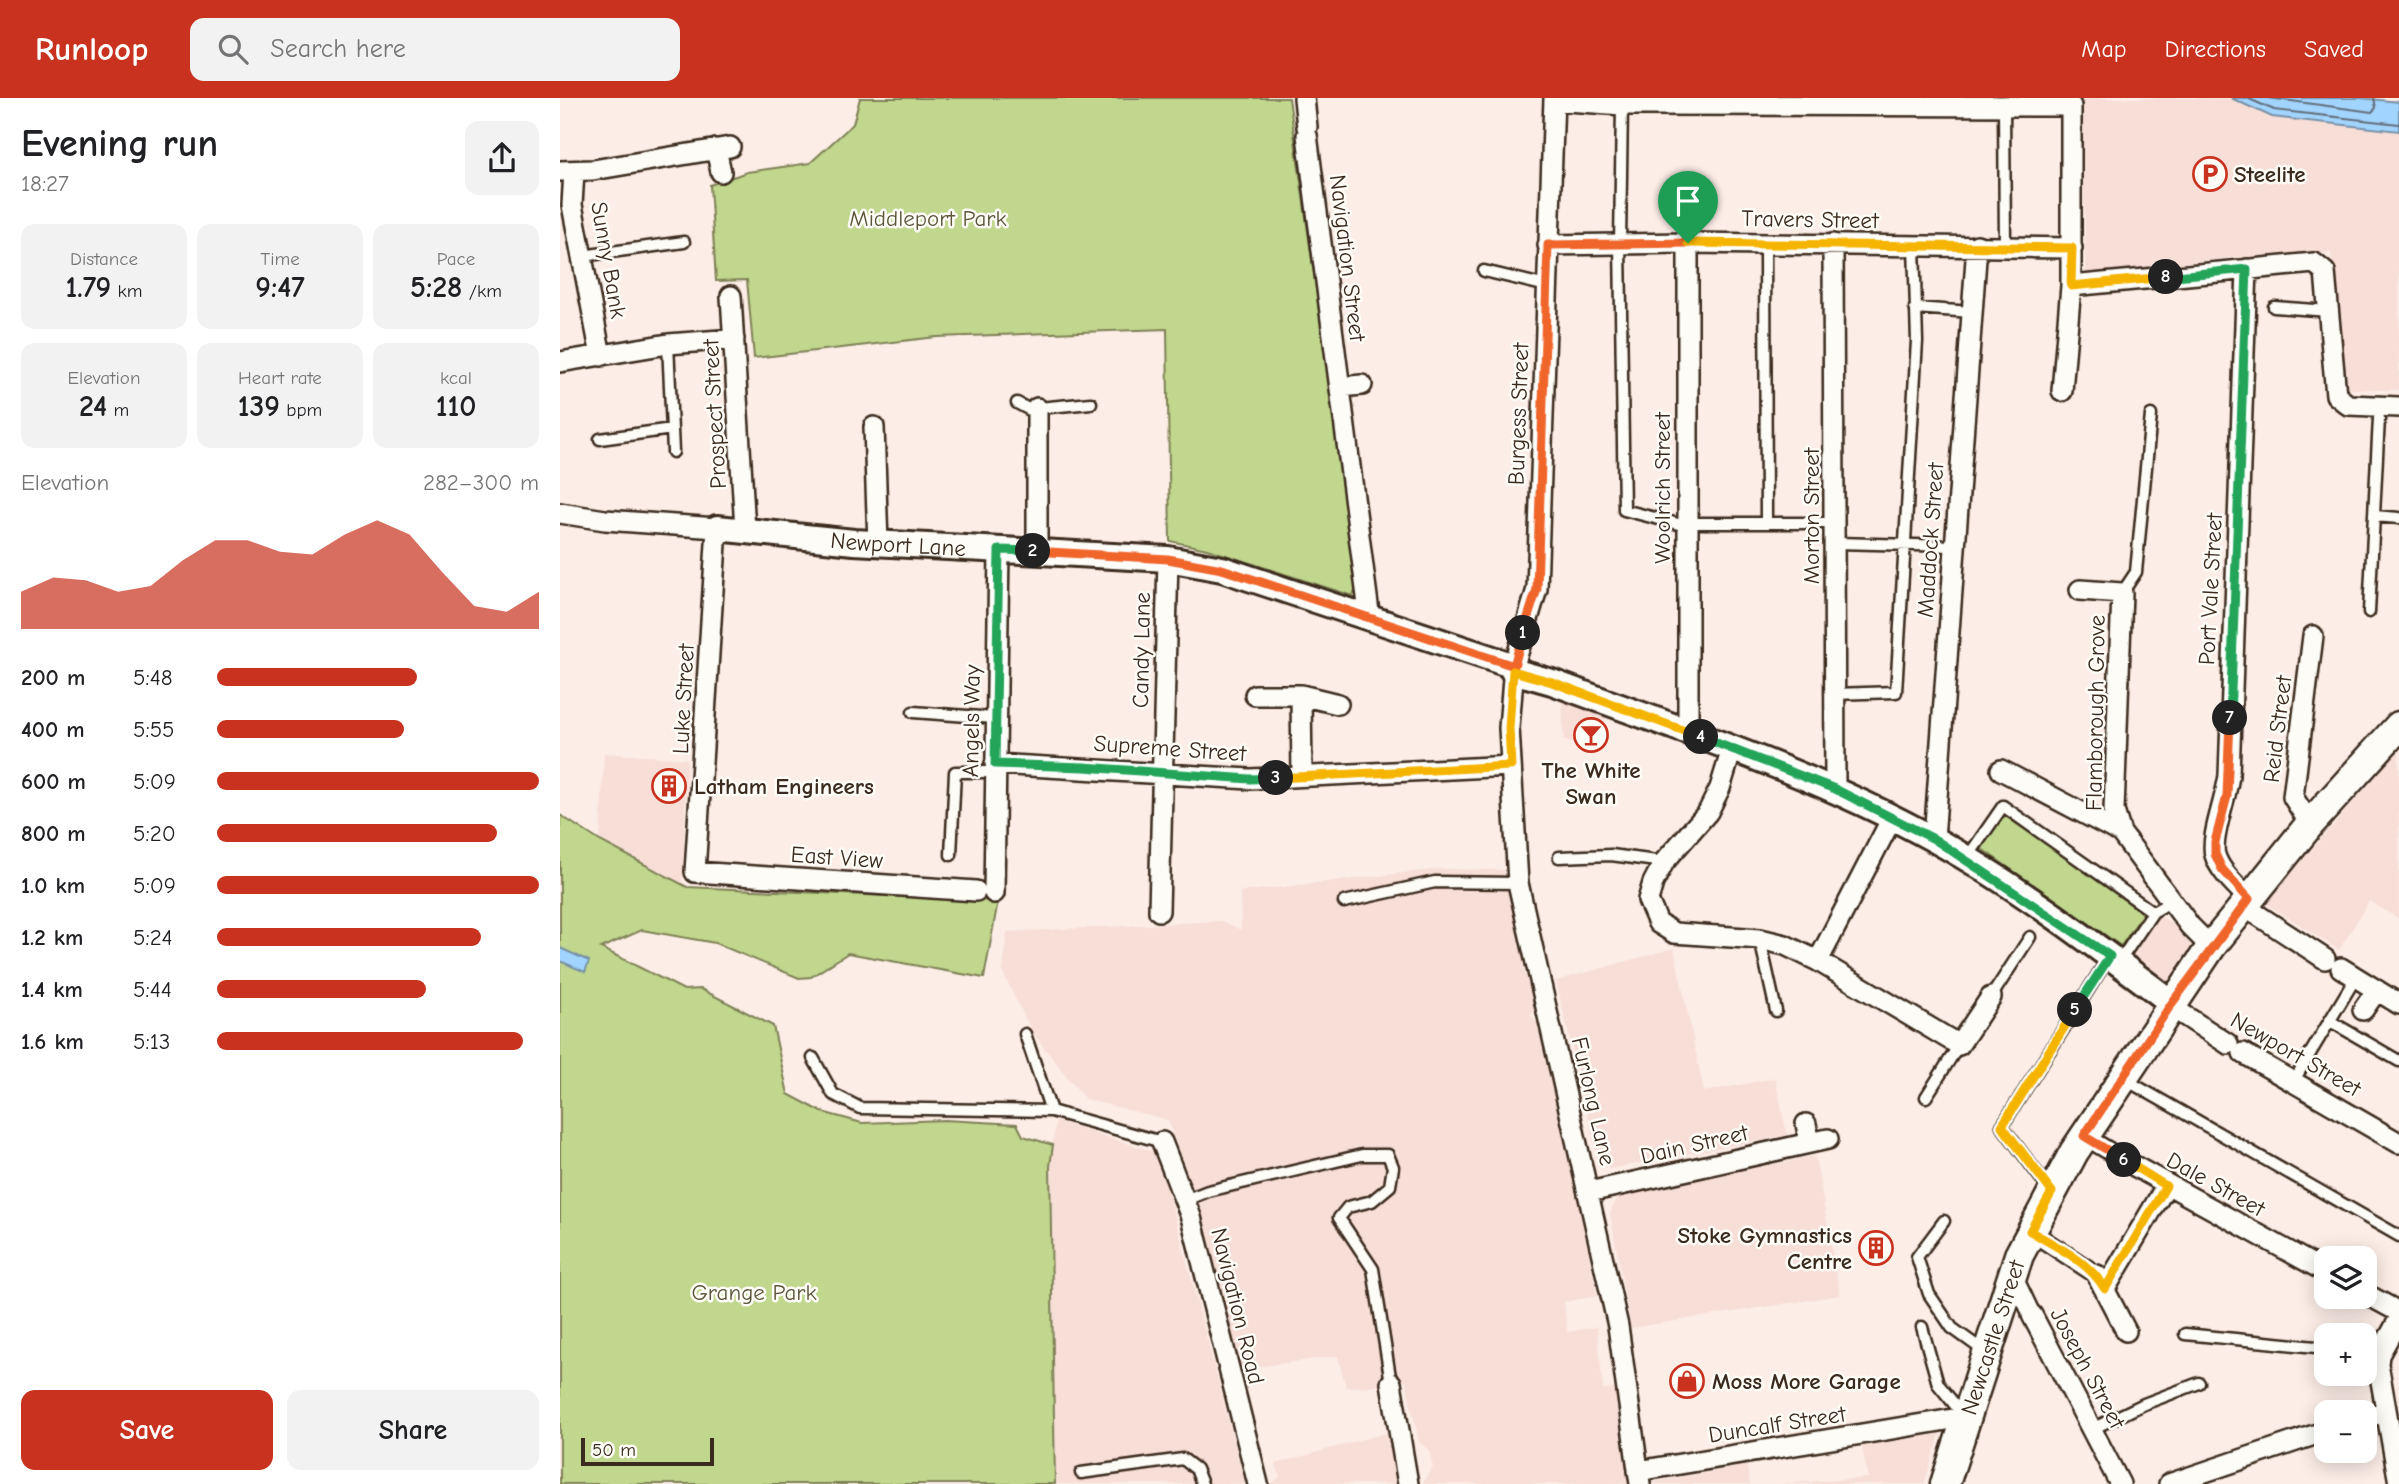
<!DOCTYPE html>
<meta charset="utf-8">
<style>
body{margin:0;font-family:"Comic Neue",sans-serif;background:#f2f2f2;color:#202124;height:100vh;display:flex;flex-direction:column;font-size:26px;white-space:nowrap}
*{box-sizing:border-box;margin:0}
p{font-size:23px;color:#757577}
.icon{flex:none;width:38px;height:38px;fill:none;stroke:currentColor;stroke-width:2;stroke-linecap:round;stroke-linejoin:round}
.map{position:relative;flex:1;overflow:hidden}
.details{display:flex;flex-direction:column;background:#fff;width:560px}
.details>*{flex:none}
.buttons{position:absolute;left:1754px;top:1148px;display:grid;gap:14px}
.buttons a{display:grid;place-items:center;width:63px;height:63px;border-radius:14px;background:#fff;box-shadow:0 4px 18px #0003;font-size:35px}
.scale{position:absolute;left:21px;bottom:18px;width:133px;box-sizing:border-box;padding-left:7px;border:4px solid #3b2a1e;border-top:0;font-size:19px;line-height:24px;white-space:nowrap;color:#3b2a1e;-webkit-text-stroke:5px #fdfcf7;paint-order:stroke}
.pin{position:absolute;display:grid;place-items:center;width:60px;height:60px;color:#fff;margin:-72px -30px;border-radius:50% 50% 50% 0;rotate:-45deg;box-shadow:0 0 7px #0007}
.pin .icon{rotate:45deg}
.km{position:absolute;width:35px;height:35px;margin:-18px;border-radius:50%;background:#222;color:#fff;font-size:19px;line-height:35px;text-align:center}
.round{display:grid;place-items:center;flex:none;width:74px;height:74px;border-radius:14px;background:#f2f2f2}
.head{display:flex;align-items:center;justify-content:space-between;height:119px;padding:0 21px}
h1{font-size:38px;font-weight:700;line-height:52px}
.metrics{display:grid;grid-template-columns:repeat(3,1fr);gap:10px;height:119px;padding:7px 21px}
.metrics div{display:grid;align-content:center;border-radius:14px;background:#f2f2f2;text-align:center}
.metrics b{font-size:30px;font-weight:700}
.metrics small{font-size:19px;font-weight:400}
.metrics p{font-size:19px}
.chart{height:196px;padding:14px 21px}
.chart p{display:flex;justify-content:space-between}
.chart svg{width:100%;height:126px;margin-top:7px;fill:#c8321e;opacity:.7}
.cta{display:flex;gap:14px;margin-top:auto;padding:14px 21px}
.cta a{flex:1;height:80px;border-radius:14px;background:#c8321e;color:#fff;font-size:28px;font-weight:700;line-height:80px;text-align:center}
.cta a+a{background:#f2f2f2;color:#202124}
ul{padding:0 21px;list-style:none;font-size:23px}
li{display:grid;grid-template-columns:112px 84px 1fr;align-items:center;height:52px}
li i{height:18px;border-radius:9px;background:#c8321e}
header{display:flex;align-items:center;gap:42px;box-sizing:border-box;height:98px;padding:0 35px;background:#c8321e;color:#fff}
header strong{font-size:33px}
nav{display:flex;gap:38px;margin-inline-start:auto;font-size:24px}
.search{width:490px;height:63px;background:#f2f2f2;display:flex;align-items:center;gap:18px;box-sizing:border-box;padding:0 24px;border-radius:14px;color:#757577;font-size:26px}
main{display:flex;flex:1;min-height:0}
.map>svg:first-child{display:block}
</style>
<header>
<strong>Runloop</strong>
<div class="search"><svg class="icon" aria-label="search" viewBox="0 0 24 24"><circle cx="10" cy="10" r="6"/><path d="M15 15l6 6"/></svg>Search here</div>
<nav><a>Map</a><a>Directions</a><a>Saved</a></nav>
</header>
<main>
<section class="details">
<div class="head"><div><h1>Evening run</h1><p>18:27</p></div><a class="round"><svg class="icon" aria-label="share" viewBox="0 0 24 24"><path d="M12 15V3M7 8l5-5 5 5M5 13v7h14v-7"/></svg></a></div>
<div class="metrics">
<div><p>Distance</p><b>1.79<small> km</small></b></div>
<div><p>Time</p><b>9:47</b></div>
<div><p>Pace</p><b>5:28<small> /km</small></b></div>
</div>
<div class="metrics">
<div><p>Elevation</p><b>24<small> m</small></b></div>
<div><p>Heart rate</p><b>139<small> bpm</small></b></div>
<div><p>kcal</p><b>110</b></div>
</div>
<div class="chart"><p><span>Elevation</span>282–300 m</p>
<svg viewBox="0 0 160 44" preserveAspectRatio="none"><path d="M0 44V31L10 26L20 27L30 31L40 29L50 20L60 13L70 13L80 17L90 18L100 11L110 6L120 11L130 24L140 36L150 38L160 31V44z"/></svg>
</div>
<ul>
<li><b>200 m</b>5:48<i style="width:62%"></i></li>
<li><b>400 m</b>5:55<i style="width:58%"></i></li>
<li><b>600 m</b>5:09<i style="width:100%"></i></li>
<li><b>800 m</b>5:20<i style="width:87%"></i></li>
<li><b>1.0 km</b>5:09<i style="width:100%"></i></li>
<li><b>1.2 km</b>5:24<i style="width:82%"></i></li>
<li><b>1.4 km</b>5:44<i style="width:65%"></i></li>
<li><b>1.6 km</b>5:13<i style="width:95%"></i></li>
</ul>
<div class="cta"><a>Save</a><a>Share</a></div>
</section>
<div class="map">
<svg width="1839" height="1386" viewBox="0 0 1839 1386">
<rect width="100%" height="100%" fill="#fcede6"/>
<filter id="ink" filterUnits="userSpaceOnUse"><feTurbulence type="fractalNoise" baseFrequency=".0143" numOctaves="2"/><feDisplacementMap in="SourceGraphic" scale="14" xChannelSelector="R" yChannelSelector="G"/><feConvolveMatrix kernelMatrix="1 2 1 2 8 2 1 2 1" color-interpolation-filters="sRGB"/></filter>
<g filter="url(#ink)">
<!-- built -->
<path fill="#f7ded7" d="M1522,0H1671L1712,19L1839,33V292L1785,291L1771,154L1706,162L1676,159L1526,176Z
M1002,600L1047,617L1034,653L1004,642Z
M1839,652V821L1809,803L1779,852L1705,805Z
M44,655L127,661L122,786L40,743Z
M880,771L944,772L966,861L962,866L968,886L977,892L979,905L970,918L984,930L1037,1198L1004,1204L1007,1234L1037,1229L1043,1292L1056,1291L1069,1386H864V1382L873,1369L869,1352L859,1344L846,1283L817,1288L786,1289L778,1258L680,1271L642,1118L608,1022L525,1001L472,934L443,875L447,834L662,823L681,832L680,794Z
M1598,816L1644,848L1610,896L1566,865Z
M1114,850L1144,994L1215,980L1227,1037L1050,1071L1039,1065L996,883Z
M496,1023L598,1055L685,1386H495L490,1068Z
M1255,1058L1280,1197L1071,1230L1050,1115L1058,1099Z
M829,1334L835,1386H711L720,1379L716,1366Z
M1380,1336L1364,1386H1217L1308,1380L1302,1348Z
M1187,1368L1190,1386H1094V1384Z"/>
<!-- green -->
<path fill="#c0d78d" stroke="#7e8056" stroke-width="2" d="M300,0H729L798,486L793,498L647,451L610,443L607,231L377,239L194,260L187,182L156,183L150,87L187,74L250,65L293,26Z
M1444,712L1586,811L1561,848L1419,749Z
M0,717L40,743L127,789L438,803L424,880L288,855L251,879L239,880L155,845L82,832L41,850L124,892L141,891L213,928L228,996L262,1014L302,1025L385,1022L457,1026L463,1038L493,1047L490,1068L495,1386H0Z"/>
<!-- water -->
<path fill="#a1d4ff" stroke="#7890a5" stroke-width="2" d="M1671,0H1800L1839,4V33L1712,19Z
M0,850L29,863L25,874L0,863Z"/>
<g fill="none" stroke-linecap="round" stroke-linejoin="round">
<!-- shore -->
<path stroke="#646e78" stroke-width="2" d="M1687,0L1714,12L1839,26
M1708,0L1812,14L1816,10L1814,0"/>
<!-- service casing -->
<g stroke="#3b2a1e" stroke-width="15">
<path id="service" d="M1062,7L1060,146L1064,412L1126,428
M1444,8L1445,148
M1205,145L1206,425
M22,158L124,144
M924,173L987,188
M1714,209L1769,213
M1355,210L1412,214
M108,246L113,354
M457,305L468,311L531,305
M40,341L112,331
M1814,418L1839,420
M1126,425H1276
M1276,445L1394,448
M1562,495L1576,474L1591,317
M1809,514L1819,320
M1274,596L1336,594L1357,243L1354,148
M353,614L435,620
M391,757L395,674H435
M999,759L1051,757L1104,764
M1407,760L1443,708L1593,814
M784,804L875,784L958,785
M1200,841L1216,913
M1559,864L1593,814L1612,803
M1431,899L1470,839
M1770,923L1839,963
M465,936L491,1013
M253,960L273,996L300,1010L491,1013L602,1044
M1566,982L1839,1138
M1733,984L1796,879
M1366,999L1399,947
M1489,1091L1442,1028L1549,859
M625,1102L648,1093L802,1057H828L833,1069L830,1088L812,1103L788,1109L779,1120L813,1171L831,1285
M1384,1123L1357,1159L1369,1196L1392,1230L1424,1253
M1362,1229L1378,1286L1404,1318
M1625,1236L1766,1250
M1532,1331L1584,1306L1639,1285
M521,1375L623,1361L636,1371L642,1386"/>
</g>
<!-- pedestrian casing -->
<g stroke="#3b2a1e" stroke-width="21">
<path id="pedestrian" d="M1524,1038L1569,1065
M1470,1133L1537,1177
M1453,1177L1472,1217"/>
</g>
<!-- minor casing -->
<g stroke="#3b2a1e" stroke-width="24">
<path id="minor" d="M744,0L747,29
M994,0L977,491L954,568L949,630L958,785L1058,1228L1080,1386
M994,2L1062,7L1511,8V188L1502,293
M747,37L810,522
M156,51L161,74
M0,73L33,72L170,49
M14,74L12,107L41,258
M1128,145V634
M1273,146L1275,691
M988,147L1128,145L1512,150
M1687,171L1669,677C1667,698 1650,739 1655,757C1660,774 1677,788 1689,801
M1511,188L1754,165L1765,174L1776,297L1788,307L1839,309
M171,198L185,432
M0,264L108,246L174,241
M780,289L802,287
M314,329L318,446
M0,415L45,422L157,430L135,774L416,793
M477,453V310
M1520,492L1562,495L1554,713L1561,735
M695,597H741L778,606
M741,597L742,678
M1172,651L1160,690L1148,714L1104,764L1093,785L1088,802L1098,825L1114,835L1200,841L1225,847L1258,863L1399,947L1431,899
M435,666L690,681L951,668
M1441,672L1561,735L1630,828L1651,849
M1750,726L1733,699L1753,538
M1374,741L1417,147
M434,795L439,452
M1684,808L1765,861
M599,813L608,461
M1258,863L1332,720
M1781,870L1839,906
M1610,908L1668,946
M1803,912L1817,892
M1683,955L1839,1045
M1246,1026L1250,1045
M602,1044L631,1119L698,1386
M1569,1065L1766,1174
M1029,1094L1268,1041
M1537,1177L1566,1233
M1545,1191L1606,1088
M1804,1195L1839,1214
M1472,1217L1560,1386
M1839,1221L1819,1257L1818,1266L1839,1385
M831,1285L848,1386
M1804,1320L1825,1314
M1078,1373L1405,1319
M1609,1386L1766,1333"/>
</g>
<!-- tertiary casing -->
<g stroke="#3b2a1e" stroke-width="30">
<g id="tertiary">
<path id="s1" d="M157,430L294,444L608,461L662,471L954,568"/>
<path d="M953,573L992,584C1121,632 1254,675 1375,742C1458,788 1536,848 1612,905"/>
</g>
</g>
<!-- secondary casing -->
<g stroke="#3b2a1e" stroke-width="33">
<g id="secondary">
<path id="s2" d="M1385,1386L1459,1157L1514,1054L1651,849L1750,726L1839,628"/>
</g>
</g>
<!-- service -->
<use href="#service" stroke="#fdfcf7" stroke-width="10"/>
<!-- pedestrian -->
<use href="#pedestrian" stroke="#fdfcf7" stroke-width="16"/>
<!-- minor -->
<use href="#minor" stroke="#fdfcf7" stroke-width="19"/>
<!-- tertiary -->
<use href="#tertiary" stroke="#fdfcf7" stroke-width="24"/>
<!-- secondary -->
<use href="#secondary" stroke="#fdfcf7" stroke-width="28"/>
</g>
</g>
<g fill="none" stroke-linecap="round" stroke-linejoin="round" filter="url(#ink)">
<!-- split-1 casing -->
<g stroke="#fff" stroke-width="14">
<path id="split-1" d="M963,535L977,491L988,147L1128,145"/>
</g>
<!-- split-2 casing -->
<g stroke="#fff" stroke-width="14">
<path id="split-2" d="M473,453L608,461L662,471L954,568L963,535"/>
</g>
<!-- split-3 casing -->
<g stroke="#fff" stroke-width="14">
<path id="split-3" d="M473,453L439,452L435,666L524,669L690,681L716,680"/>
</g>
<!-- split-4 casing -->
<g stroke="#fff" stroke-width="14">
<path id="split-4" d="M716,680L951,668L949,630L953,573L992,584L1141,639"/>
</g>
<!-- split-5 casing -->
<g stroke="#fff" stroke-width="14">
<path id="split-5" d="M1141,639L1275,691L1374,741L1550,858L1515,912"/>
</g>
<!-- split-6 casing -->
<g stroke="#fff" stroke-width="14">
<path id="split-6" d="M1515,912L1442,1028L1492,1094L1470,1133C1497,1149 1529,1163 1545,1191L1606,1088L1564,1062"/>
</g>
<!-- split-7 casing -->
<g stroke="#fff" stroke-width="14">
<path id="split-7" d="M1564,1062L1524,1038L1612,905L1689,801L1662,771L1655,756V744L1667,698L1670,620"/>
</g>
<!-- split-8 casing -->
<g stroke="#fff" stroke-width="14">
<path id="split-8" d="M1606,179L1687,171L1670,620"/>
</g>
<!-- split-9 casing -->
<g stroke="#fff" stroke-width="14">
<path id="split-9" d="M1128,145L1512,150L1511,188L1606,179"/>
</g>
<!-- split-1 -->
<use href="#split-1" stroke="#f0652b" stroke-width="9"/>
<!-- split-2 -->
<use href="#split-2" stroke="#f0652b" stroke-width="9"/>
<!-- split-3 -->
<use href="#split-3" stroke="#22a559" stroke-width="9"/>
<!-- split-4 -->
<use href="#split-4" stroke="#f5b400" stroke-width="9"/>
<!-- split-5 -->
<use href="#split-5" stroke="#22a559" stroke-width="9"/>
<!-- split-6 -->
<use href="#split-6" stroke="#f5b400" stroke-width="9"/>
<!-- split-7 -->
<use href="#split-7" stroke="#f0652b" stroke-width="9"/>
<!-- split-8 -->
<use href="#split-8" stroke="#22a559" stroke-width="9"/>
<!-- split-9 -->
<use href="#split-9" stroke="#f5b400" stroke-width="9"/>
</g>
<!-- icons -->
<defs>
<g id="parking-ring" transform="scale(1.75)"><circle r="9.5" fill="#fdfcf7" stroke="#c8321e" stroke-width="1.5"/><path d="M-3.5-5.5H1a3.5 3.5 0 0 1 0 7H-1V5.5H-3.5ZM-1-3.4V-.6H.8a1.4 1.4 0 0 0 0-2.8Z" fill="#c8321e"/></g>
<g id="bar-ring" transform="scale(1.75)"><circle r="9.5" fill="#fdfcf7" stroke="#c8321e" stroke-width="1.5"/><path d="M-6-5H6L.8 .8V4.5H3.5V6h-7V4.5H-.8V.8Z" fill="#c8321e"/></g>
<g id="building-ring" transform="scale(1.75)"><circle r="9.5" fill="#fdfcf7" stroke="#c8321e" stroke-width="1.5"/><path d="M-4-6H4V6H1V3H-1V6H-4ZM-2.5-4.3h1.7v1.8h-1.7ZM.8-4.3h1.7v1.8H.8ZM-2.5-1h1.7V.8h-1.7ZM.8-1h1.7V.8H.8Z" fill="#c8321e"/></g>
<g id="shop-ring" transform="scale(1.75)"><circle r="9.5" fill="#fdfcf7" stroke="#c8321e" stroke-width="1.5"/><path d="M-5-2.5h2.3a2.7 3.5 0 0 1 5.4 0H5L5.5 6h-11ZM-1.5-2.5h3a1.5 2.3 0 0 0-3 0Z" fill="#c8321e"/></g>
</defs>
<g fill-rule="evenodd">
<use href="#parking-ring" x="1650" y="76"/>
<use href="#bar-ring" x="1031" y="637"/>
<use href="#building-ring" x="109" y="688"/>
<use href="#building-ring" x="1316" y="1150"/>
<use href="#shop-ring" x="1127" y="1283"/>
</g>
<g text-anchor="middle" stroke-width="5" stroke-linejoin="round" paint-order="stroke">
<!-- poi labels -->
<g font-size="23" font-weight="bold" fill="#3b2a1e" stroke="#fdfcf7" text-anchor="start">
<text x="1674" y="84">Steelite</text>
<text x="1031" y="680" text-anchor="middle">The White<tspan x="1031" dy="26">Swan</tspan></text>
<text x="134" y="696">Latham Engineers</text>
<text x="1292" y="1145" text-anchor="end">Stoke Gymnastics<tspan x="1292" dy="26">Centre</tspan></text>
<text x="1152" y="1291">Moss More Garage</text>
</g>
<!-- park labels -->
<g font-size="23" fill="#5c553a" stroke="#fdfcf7">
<text x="368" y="128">Middleport Park</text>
<text x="194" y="1202">Grange Park</text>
</g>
<!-- street labels -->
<g font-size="23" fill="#3b2a1e" stroke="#fdfcf7">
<text transform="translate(1250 121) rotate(1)" y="8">Travers Street</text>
<text transform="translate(788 160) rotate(83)" y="8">Navigation Street</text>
<text transform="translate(49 162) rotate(80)" y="8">Sunny Bank</text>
<text transform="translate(154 316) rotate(-93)" y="8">Prospect Street</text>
<text transform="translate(958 316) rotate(-88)" y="8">Burgess Street</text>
<text transform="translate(1102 390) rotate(-90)" y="8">Woolrich Street</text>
<text transform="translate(1251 418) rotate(-90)" y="8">Morton Street</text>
<text transform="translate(1370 442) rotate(-86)" y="8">Maddock Street</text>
<text dy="8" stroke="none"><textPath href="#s1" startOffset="182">Newport Lane</textPath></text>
<text transform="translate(1650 491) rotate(-87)" y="8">Port Vale Street</text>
<text transform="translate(581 552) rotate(-89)" y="8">Candy Lane</text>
<text transform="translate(123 601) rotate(-87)" y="8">Luke Street</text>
<text transform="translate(1535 615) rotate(-89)" y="8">Flamborough Grove</text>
<text transform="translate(411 623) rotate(-89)" y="8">Angels Way</text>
<text transform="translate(1717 631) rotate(-83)" y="8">Reid Street</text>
<text transform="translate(610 650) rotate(4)" y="8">Supreme Street</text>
<text transform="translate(277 759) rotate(4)" y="8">East View</text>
<text transform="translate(1736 956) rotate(30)" y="8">Newport Street</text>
<text transform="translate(1034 1003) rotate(77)" y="8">Furlong Lane</text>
<text transform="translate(1134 1046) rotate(-13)" y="8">Dain Street</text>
<text transform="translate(1656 1086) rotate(29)" y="8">Dale Street</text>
<text transform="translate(678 1208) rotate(76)" y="8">Navigation Road</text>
<text dy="8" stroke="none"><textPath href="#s2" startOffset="154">Newcastle Street</textPath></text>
<text transform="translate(1528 1270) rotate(62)" y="8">Joseph Street</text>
<text transform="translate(1217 1326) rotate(-9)" y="8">Duncalf Street</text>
</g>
</g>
</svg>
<div class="buttons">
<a><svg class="icon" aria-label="layers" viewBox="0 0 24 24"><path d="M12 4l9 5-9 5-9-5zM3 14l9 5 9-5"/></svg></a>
<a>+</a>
<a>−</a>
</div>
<div class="scale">50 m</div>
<div class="pin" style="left:1128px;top:145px;background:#1e9e55"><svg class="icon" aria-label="arrive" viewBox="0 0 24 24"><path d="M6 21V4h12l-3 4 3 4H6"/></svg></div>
<b class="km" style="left:963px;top:535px">1</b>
<b class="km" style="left:473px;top:453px">2</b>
<b class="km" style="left:716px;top:680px">3</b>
<b class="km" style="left:1141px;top:639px">4</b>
<b class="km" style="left:1515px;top:912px">5</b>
<b class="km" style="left:1564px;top:1062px">6</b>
<b class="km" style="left:1670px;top:620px">7</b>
<b class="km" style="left:1606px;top:179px">8</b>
</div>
</main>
